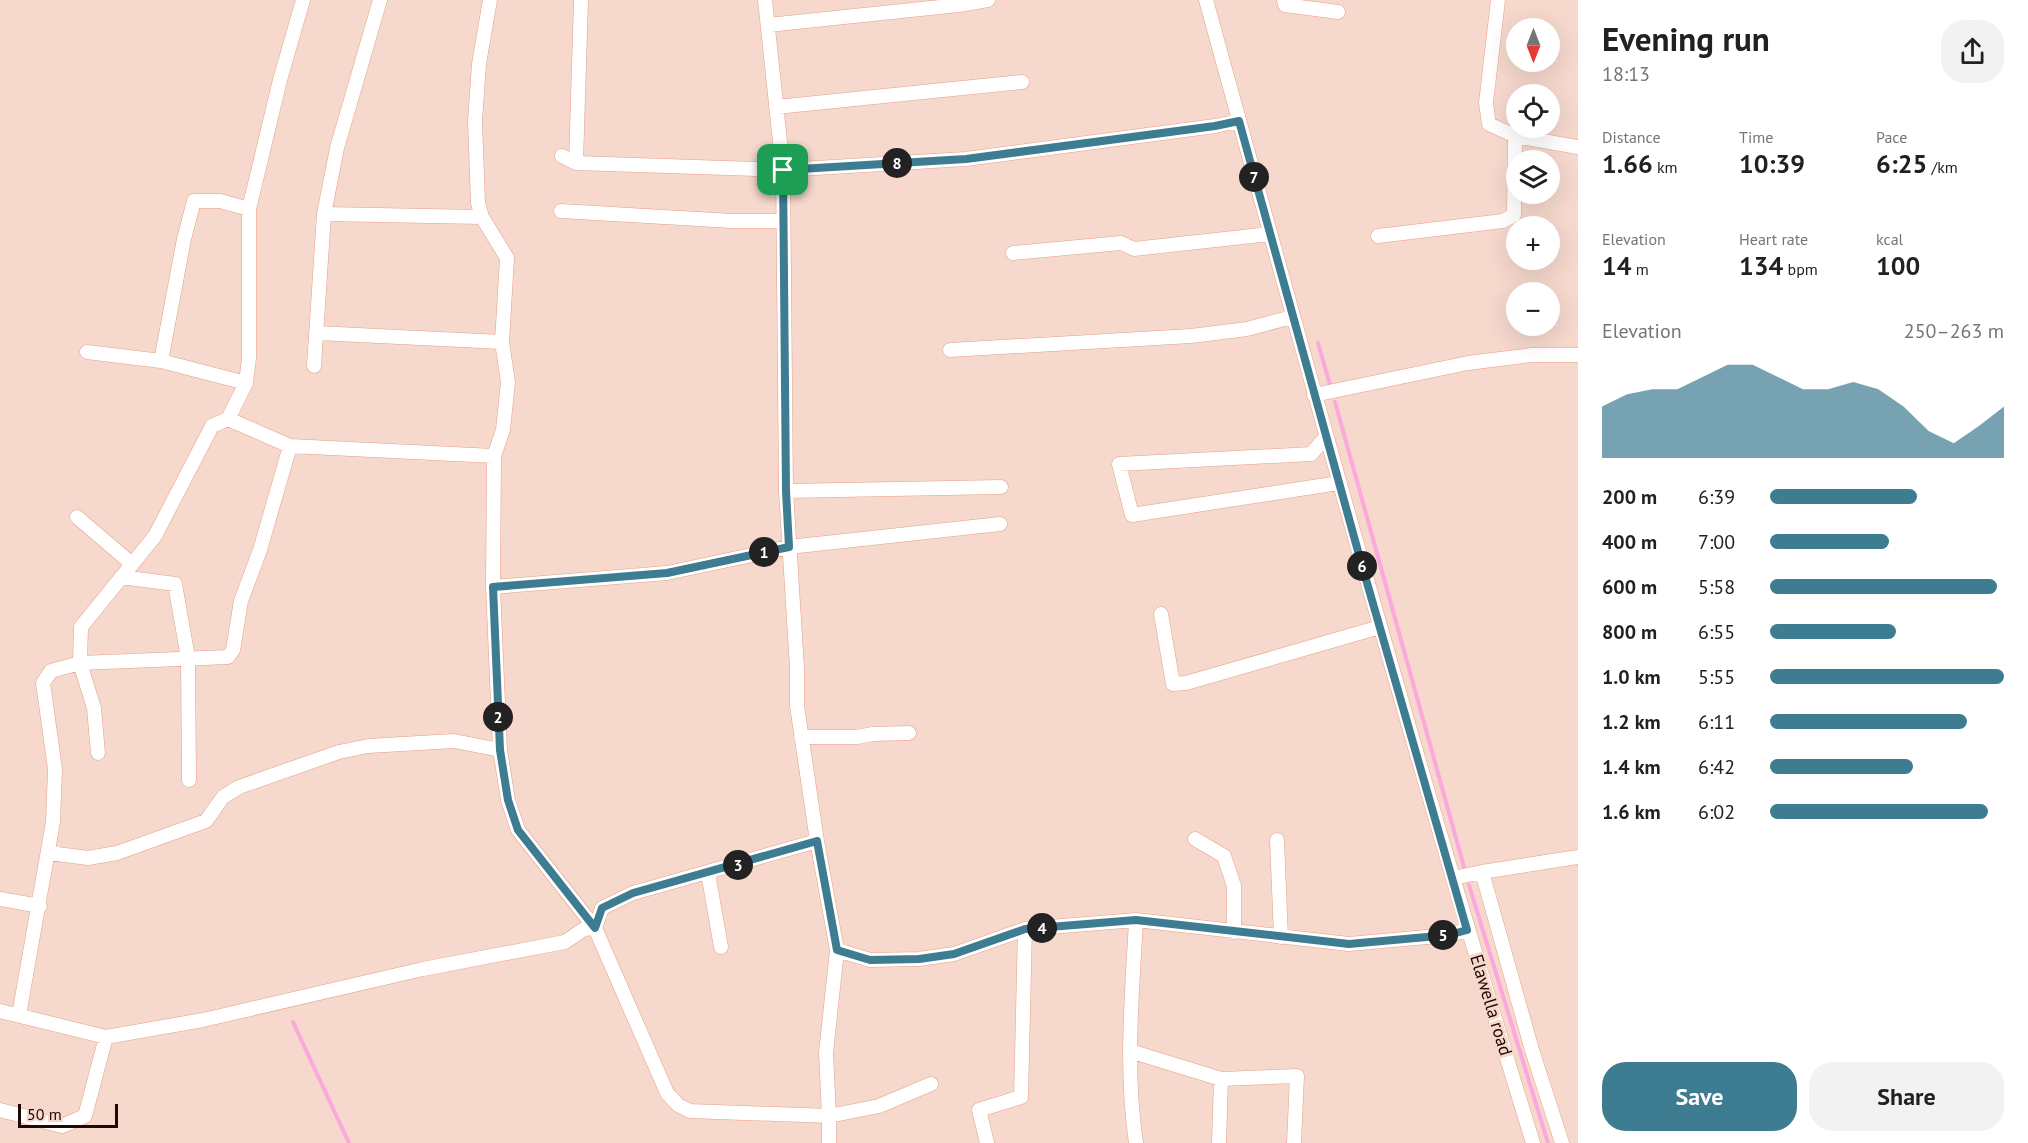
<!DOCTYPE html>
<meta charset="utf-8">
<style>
body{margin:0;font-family:"PT Sans",sans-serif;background:#f2f2f2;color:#202124;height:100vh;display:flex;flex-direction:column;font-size:22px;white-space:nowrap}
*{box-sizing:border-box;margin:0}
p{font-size:20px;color:#757577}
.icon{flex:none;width:33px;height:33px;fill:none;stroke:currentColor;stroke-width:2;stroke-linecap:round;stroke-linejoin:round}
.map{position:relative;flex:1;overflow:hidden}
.details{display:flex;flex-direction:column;background:#fff;width:450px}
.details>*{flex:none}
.needle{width:39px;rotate:180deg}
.controls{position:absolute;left:1506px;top:18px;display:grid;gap:12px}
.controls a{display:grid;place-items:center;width:54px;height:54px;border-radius:50%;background:#fff;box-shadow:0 6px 24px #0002;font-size:30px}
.scale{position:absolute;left:18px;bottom:15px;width:100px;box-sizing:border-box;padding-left:6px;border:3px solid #210902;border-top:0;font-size:16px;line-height:21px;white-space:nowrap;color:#210902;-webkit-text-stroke:4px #f6d8cd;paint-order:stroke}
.pin{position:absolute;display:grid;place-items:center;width:51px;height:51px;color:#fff;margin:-26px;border-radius:12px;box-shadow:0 3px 9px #0006}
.km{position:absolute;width:30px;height:30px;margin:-15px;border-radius:50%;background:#222;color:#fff;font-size:16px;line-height:30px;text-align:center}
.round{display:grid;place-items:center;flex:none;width:63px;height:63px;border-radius:24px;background:#f2f2f2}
.overview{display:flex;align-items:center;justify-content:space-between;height:102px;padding:0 24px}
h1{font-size:33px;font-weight:700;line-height:45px}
.metrics{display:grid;grid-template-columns:repeat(3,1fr);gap:9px;height:102px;padding:6px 24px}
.metrics div{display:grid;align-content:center}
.metrics b{font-size:26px;font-weight:700}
.metrics small{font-size:16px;font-weight:400}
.metrics p{font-size:16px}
.chart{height:168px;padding:12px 24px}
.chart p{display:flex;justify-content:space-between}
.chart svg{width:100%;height:108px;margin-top:6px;fill:#3d7c91;opacity:.7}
.button{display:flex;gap:12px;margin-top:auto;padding:12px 24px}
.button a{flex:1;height:69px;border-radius:24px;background:#3d7c91;color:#fff;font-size:24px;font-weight:700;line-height:69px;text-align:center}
.button a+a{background:#f2f2f2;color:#202124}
ul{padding:0 24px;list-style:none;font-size:20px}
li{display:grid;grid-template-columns:96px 72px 1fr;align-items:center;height:45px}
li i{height:15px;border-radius:8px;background:#3d7c91}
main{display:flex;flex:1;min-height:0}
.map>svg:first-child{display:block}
</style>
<main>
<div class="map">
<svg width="1578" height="1143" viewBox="0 0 1578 1143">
<rect width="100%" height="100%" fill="#f6d8cd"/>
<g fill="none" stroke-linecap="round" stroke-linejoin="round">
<!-- stream -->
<path stroke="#fba8dc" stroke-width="4" d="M1318,343L1330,385
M1335,402L1464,867
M1469,885L1548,1143
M293,1022L349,1143"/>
<!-- minor casing -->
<g stroke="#e6a084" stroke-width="15">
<path id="minor" d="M490,0L479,64L475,121L478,203L482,217L507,258L502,342
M765,0L783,170L786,491L797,668V706L817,841L837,950L826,1053L829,1116V1143
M1206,0C1311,382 1416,764 1533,1143
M1284,0L1285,5L1338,12
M1498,0L1486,103L1489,124L1515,136L1578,147
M768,25L959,5L988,0
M776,107L1022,82
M562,156L576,163L783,170L966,159L1215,126L1239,121
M576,163L581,0
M561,211L732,221H783
M324,214L482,217
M1378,236L1503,221L1514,215L1515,136
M1013,253L1121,243L1134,249L1270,234
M317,333L502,342L508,382L503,430L494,456L493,587L500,750L508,800L518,830L595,928L667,1093L678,1105L690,1111L829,1116L879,1106L931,1084
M950,350L1191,336L1247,329L1292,317
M87,352L161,361L246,383
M161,361L184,239L194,201H220L249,209
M314,366L324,214L337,148L380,0
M1314,395L1468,363L1532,355H1578
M228,419L246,383L249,358V209L280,80L303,0
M1326,437L1311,454L1119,464L1132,515L1339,483
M786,491L1001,487
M77,517L132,564
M121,577L175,584L188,658L189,780
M493,587L667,573L789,547L1000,524
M1161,614L1173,684L1186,683L1380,627
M801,737H857L873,734L909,733
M98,753L94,708L80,663L81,627L155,536L212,426L228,419L290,446L494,456
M1195,839L1224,856L1234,886V932
M1277,840L1281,937
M49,853L88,858L117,853L206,821L223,797L239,787L339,752L368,746L454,741L500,750
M1482,872L1532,1050L1562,1143
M708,873L721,947
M1453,878L1482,872L1578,857
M0,899L40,906
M1136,920C1132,995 1125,1069 1136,1143
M837,950L870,960L919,959L954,954L1025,929L1136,920L1349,944L1449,935L1467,930
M0,1011L106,1037L203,1020L423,969L565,942L584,929L595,928L602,908L633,893L817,841
M19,1015L53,822L55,769L43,683L51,671L80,663L228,657L233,650L241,601L260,550L290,446
M1130,1051L1221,1079L1297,1076L1294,1143
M0,1110L62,1126L85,1116L106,1037
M987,1143L979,1110L1021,1097L1025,929
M1219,1143L1221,1079"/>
</g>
<!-- minor -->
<use href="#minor" stroke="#fff" stroke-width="14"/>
</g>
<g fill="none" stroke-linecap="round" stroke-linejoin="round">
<!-- route casing -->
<g stroke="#fff" stroke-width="12">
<path id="route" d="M1239,121L1361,562L1467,930L1449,935L1349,944L1136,920L1025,929L954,954L919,959L870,960L837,950L817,841L633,893L602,908L595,928L518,830L508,800L500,750L493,587L667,573L789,547L786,491L783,170L966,159L1215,126Z"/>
</g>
<!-- route -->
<use href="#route" stroke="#3d7c91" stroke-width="8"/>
</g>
<g text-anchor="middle" stroke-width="6" stroke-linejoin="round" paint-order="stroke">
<!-- street labels -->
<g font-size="18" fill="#210902" stroke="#f6d8cd">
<text transform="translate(1491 1005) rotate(73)" y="6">Elawella road</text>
</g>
</g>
</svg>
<div class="controls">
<a><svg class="needle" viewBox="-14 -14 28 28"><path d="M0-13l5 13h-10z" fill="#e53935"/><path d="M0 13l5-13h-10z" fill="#757577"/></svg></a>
<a><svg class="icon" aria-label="locate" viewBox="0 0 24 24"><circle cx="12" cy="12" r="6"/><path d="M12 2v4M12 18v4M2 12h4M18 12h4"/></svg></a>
<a><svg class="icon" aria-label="layers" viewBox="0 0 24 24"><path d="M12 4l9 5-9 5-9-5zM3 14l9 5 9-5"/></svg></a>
<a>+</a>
<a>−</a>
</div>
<div class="scale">50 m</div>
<div class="pin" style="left:783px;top:170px;background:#1e9e55"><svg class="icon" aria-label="arrive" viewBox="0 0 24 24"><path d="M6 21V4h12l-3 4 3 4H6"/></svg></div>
<b class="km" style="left:764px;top:552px">1</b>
<b class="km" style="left:498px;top:717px">2</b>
<b class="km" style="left:738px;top:865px">3</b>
<b class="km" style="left:1042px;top:928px">4</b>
<b class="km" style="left:1443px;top:935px">5</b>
<b class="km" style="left:1362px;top:566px">6</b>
<b class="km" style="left:1254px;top:177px">7</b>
<b class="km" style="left:897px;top:163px">8</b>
</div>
<section class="details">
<div class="overview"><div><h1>Evening run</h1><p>18:13</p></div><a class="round"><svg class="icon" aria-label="share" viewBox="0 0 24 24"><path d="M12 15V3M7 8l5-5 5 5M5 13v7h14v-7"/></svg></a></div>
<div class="metrics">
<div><p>Distance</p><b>1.66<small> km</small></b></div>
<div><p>Time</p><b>10:39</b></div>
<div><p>Pace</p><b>6:25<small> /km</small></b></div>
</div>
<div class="metrics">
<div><p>Elevation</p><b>14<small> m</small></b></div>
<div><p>Heart rate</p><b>134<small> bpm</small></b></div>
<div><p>kcal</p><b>100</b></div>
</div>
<div class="chart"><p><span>Elevation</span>250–263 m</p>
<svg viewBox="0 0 160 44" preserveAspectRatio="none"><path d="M0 44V23L10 18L20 16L30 16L40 11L50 6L60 6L70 11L80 16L90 16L100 13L110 16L120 23L130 33L140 38L150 31L160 23V44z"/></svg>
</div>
<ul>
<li><b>200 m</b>6:39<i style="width:63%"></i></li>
<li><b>400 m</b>7:00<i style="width:51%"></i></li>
<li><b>600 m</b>5:58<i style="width:97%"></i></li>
<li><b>800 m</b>6:55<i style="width:54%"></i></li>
<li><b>1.0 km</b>5:55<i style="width:100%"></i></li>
<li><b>1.2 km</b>6:11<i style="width:84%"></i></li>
<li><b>1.4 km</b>6:42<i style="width:61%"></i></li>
<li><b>1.6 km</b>6:02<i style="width:93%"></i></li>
</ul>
<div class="button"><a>Save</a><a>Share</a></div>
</section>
</main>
